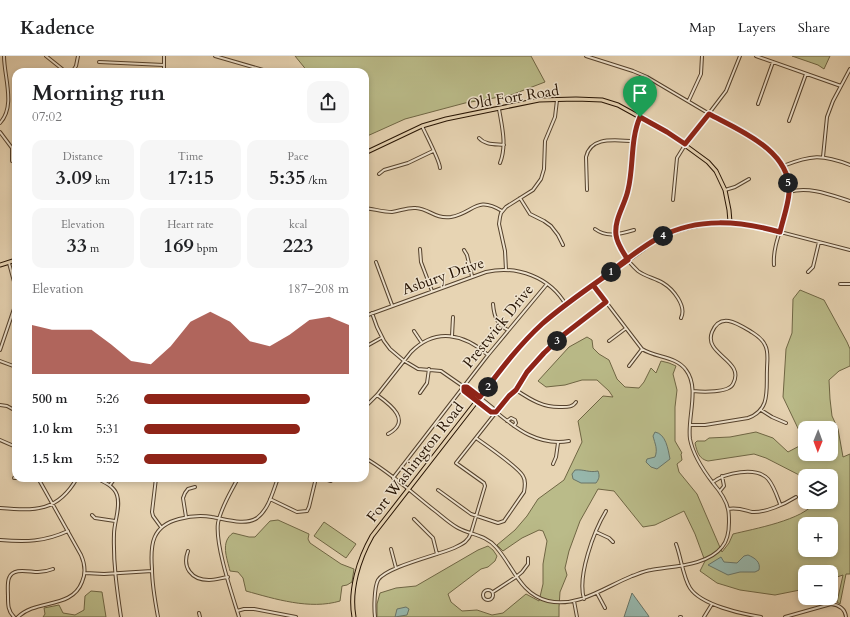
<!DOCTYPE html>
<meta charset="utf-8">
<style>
body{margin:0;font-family:Cardo,serif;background:#f6f6f6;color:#202124;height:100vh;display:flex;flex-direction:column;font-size:15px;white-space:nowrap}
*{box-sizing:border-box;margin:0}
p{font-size:13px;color:#757577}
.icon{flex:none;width:22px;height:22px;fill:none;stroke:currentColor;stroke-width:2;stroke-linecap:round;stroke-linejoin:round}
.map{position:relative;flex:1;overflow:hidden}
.sheet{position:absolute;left:12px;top:12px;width:357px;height:414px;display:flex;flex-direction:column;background:#fff;border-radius:12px;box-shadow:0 2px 6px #0003}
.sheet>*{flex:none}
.needle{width:26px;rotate:181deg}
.fabs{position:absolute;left:798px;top:365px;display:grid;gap:8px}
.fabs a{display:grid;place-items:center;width:40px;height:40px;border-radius:8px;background:#fff;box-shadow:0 2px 6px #0003;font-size:20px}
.pin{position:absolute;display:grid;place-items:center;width:34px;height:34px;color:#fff;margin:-41px -17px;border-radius:50% 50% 50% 0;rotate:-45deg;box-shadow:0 0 4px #0007}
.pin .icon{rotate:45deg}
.km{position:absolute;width:20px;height:20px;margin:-10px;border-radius:50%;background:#222;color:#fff;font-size:11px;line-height:20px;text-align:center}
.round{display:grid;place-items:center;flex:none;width:42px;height:42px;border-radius:12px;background:#f6f6f6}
.summary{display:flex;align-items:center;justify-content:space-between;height:68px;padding:0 20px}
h1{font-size:22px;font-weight:700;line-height:30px}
.metrics{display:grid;grid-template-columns:repeat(3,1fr);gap:6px;height:68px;padding:4px 20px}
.metrics div{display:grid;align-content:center;border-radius:10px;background:#f6f6f6;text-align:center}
.metrics b{font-size:20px;font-weight:700}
.metrics small{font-size:11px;font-weight:400}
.metrics p{font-size:11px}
.chart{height:112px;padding:8px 20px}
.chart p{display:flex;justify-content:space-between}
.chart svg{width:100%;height:72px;margin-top:4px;fill:#8f2418;opacity:.7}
ul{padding:0 20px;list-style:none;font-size:13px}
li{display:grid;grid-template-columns:64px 48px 1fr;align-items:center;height:30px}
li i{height:10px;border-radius:5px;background:#8f2418}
header{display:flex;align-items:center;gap:24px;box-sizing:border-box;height:56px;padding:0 20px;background:#fff;border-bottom:1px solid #e0e0e0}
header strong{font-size:19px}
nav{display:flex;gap:22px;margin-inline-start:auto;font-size:14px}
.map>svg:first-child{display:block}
</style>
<header>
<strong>Kadence</strong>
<nav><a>Map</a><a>Layers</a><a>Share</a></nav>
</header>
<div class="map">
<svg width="850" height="561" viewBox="0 0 850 561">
<rect width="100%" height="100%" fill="#e7d4b3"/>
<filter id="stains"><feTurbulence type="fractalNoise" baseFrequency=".005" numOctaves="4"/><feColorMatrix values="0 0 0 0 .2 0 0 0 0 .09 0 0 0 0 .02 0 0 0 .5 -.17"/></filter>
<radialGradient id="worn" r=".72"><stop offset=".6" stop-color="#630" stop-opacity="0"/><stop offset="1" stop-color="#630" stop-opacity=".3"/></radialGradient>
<!-- green -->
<path fill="#babb89" stroke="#6f6644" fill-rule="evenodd" d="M295,0H531L545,26L511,39L465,47L405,63L365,81V16H308Z
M792,0H830L824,13L818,9Z
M800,234L824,244L847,286L850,293V310L839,315L829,324L830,343L832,360L838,373L843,401L850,398V518H846L840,548L837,546L843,519L831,523V516H805V533L775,539L740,534L717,527L700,515L705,505L695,478L684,455L655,469L643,471L614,435L598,433L580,465L569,495L565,512L567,519L560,536L559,551V561H377V548L380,537L396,532L416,530L478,494L488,490L493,494L497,500L495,505L488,511L481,513L448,538L451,546L462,555L477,554L492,559L503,557L526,538L539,545L543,528V508L547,485L543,475L539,474L522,482L503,495L497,489L515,474L527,460L538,443L564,424L582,386L578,365L603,340L613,341L609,335L597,324H582L565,329L546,331L538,325L569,291L587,281L592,284L593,292L599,298L609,304L617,323L625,331L639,332L644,326L651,312L656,317L661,305L669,307L676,310L673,318L677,334L675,351V385L682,397L681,398L682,404L677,408L679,416L697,438L722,496L729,487L733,478C753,473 804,464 815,446H831V420H805V422L766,402L754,398L708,405C699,403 697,396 695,387L697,385H705L709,382L730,381L756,376L773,382L788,396L805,387L783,341L786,293L792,277L793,243ZM805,372H831V398H805ZM805,468H831V494H805Z
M278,464L309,478L308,483L310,487L341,508L354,513L352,526L347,529L342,530L340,545C310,554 275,543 246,535L243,522L238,516L230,515C227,502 220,486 233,477L249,481H255L270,465Z
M324,466L356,488L346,502L314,480Z
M91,535L102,536L106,561H43L45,558L44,552L59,549L63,557L75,559L84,554L85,540Z"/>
<!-- water -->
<path fill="#97b8ae" stroke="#697568" d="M655,376C666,378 668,393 670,403L657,413L651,411L646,406L647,403L655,401C658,393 655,388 653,380Z
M575,414C584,413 589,417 598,415C600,420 599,423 596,427H581L573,423L572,418Z
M748,499C755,502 761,506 759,514L755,516H740L728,519L708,509L721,501L724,506L737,507L744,500Z
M632,537L648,559L649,561H624Z
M406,551L409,553L407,559L395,561L397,553Z"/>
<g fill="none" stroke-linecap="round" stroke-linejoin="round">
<!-- minor casing -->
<g stroke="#55422d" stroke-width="4">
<path id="minor" d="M46,0L66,16
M215,0L270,16
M586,0L633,15L647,21C671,35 694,49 718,63C736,73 758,82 772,96C783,106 788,121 789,135C790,160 772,183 774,209
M756,0L841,30
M99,6L164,9
M72,16L76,10L78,0
M164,16V0
M689,44L701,18L702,0
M758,48L773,6
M499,53C502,71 507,89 500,107
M640,61C629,87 635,116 626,142C621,157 610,172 619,188C623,198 630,208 638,215C646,221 655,222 663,227C673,233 687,250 681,262
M789,65L806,18
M0,67C16,50 4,21 4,0
M422,70C426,79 440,105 440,112
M0,76L12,92V105
M479,82C485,89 495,88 504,89
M823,101L827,61L833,45L850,13
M783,110C811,99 822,98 850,109
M379,118L384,114L408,107L433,95
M587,134L586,101C591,79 617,85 634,85
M725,134L735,131L749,123
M789,136C809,130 831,139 850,145
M520,142L530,158L544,165L551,170L558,179L563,189
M673,144L677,102L685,89L726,35L740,0
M365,152C374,153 383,156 392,156C400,155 408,151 416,152C430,153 434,163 451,161C474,157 476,139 502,155
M730,166L761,171L850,194
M595,173C607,182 620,178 634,174
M420,193L421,206L432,235
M464,194L467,199L472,220
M376,206L392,249
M9,207L16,233
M506,214L505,195L499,168L500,161L501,157L506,151L533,134L541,123L544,113L545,85L555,61L557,44
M808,216L813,211L819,186
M840,228H850
M493,248C494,260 497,269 508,274
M372,257L377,271L384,285L390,293L403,304L418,313L441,315L464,331H467L493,352L496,356C518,374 539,390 569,385
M365,260L486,216C517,209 550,221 566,249
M414,275L422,287
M452,280L453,261
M609,285L625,273
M365,291L381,282
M0,294L16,247
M0,305L16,311
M629,310L642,293
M464,332V335C472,341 487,356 496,356
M516,334C531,344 544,352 562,351C568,351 573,351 576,346
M420,337L427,327L429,313
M377,339C391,349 412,365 388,378
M0,349L7,350L16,355
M365,351L377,339L411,296C436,271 464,278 488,299
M761,354L772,361L786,367
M507,365L511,362L515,364L516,367L514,370
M691,369H705L748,362C771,354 766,333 767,313C767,305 769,296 765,289C762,282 756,279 750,275C737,267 720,256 712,276C703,299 746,304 733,328C729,337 702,336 693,335
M0,384L16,391
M365,402C390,416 411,436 434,454C442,460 449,467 458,472C471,479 486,479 496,491C513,510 520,538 548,545C578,552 605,531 632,520C638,518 644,515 651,514C673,510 707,510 722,491C728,484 729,475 729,466C729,462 729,457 728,453C726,443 719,434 713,427C703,414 693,399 690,383C687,362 700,332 686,314C676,300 656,302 642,293L593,229
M553,408L556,401L558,387
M14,422H32
M96,422C104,426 114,430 117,439C121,451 114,466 114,478C113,506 117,534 121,561
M156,422L152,456L153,460L161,471
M238,422C231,436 221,451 218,467C215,489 232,538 239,561
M321,422L331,425
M393,422L488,299L547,228
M713,426C725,417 756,410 768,423C774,430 777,440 780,448
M110,429L115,422
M438,434L471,458L498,467L504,465L524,436C525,430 526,425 523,420C518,411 486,389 476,382
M720,435L724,430L722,420
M270,443L297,456L307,455L309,451L316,422
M0,452C35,455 58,456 77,422
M728,453C737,451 744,454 752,456C765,457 785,448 796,441
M92,459L95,462L115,465
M186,461L183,442L185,437L188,433L195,431
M414,463L433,482L437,498
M596,476L609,482L613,486
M0,484C26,486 44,486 68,475
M676,488C681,501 683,521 690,532C701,549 742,558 761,561
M391,493L396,512
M188,495C182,511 191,524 209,524C215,524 221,522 228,521
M85,517L104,518L152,515
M483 539a5 5 0 1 1 10 0a5 5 0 1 1-10 0Z
M493,536L516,521L522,516L528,508V502
M597,537L605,552
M584,543C577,520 594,475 606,455
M574,545L577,561
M237,555L244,553H254L296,561
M199,557L200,561
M14,561C8,555 8,549 8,541C8,535 7,527 9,522C13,511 29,516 38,516C43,516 48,515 53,513
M18,561C36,543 72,553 82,526C86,517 85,508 81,499L38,422
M158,561C155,545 152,529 152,513C150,488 152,470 179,463C190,460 201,459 212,461C225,463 245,470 257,462C269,453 273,435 278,422
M375,561C374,553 374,532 378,524C386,511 438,499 454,492C462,488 468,486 471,477L485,430L484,427L456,407L505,345L516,334L527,316L544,297L562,280L606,246
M680,561H681
M704,561L712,548
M785,561L831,548C839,549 845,552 846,561"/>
</g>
<!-- major casing -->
<g stroke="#241100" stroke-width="5">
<path id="major" d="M0,209L16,204
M354,561C349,534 359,503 372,480L480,341L525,284L542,268L566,249L660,181C683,171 705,167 730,166L729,154L725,134L716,115L708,106L667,76L618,49L602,44L576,43L539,44L446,63L422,70L365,97"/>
</g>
<!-- minor -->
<use href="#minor" stroke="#efe3ce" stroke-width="2"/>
<!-- major -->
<use href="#major" stroke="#e7d4b3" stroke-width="3"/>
</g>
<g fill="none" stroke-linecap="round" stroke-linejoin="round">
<!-- route casing -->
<g stroke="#fff" stroke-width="8">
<path id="route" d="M640,61C630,84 634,110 628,134C625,149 614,163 616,179C617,188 623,196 628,204C599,225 568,245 542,268C518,290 499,316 480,341L467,331H464V335L491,356H496L509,340L516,334L527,316L544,297L562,280L606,246L593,229C615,213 636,194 660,181C698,161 740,165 780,176C783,163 788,150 789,137C792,95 739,74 709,58L685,88L667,76L640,61"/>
</g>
<!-- route -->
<use href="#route" stroke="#8f2418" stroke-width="5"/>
</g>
<g text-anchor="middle" stroke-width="3" stroke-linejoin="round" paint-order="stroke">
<!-- street labels -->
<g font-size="15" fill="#241100" stroke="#efe3ce">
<text transform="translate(513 41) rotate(-9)" y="5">Old Fort Road</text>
<text transform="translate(443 220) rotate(-19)" y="5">Asbury Drive</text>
<text transform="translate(498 270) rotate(-51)" y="5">Prestwick Drive</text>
<text transform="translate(415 406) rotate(-52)" y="5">Fort Washington Road</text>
</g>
</g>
<rect width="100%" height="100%" filter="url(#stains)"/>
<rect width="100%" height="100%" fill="url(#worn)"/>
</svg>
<div class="fabs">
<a><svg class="needle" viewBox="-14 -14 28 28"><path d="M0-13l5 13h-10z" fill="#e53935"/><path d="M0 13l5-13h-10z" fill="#757577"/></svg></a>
<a><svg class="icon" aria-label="layers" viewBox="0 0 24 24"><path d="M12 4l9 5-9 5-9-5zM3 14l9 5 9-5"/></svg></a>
<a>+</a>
<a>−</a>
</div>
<div class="pin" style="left:640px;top:61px;background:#1e9e55"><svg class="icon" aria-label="arrive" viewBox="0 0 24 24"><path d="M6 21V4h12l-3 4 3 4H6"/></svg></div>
<b class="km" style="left:611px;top:216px">1</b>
<b class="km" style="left:488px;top:331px">2</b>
<b class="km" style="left:557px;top:285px">3</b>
<b class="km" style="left:663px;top:180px">4</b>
<b class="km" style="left:788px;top:127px">5</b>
<section class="sheet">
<div class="summary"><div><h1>Morning run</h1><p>07:02</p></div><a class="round"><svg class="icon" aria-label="share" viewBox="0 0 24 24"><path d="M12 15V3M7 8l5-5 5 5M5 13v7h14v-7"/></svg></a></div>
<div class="metrics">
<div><p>Distance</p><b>3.09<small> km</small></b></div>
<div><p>Time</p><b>17:15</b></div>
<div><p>Pace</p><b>5:35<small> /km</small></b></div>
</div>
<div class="metrics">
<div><p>Elevation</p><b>33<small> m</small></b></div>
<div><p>Heart rate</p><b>169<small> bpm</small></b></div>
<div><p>kcal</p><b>223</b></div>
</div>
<div class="chart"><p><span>Elevation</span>187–208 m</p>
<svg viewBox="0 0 160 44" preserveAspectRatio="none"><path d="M0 44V14L10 17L20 17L30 17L40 26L50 36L60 38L70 27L80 12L90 6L100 12L110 24L120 27L130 20L140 11L150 9L160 14V44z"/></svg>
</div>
<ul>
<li><b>500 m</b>5:26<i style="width:81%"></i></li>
<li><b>1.0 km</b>5:31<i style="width:76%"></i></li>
<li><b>1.5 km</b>5:52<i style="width:60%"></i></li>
</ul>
</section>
</div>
